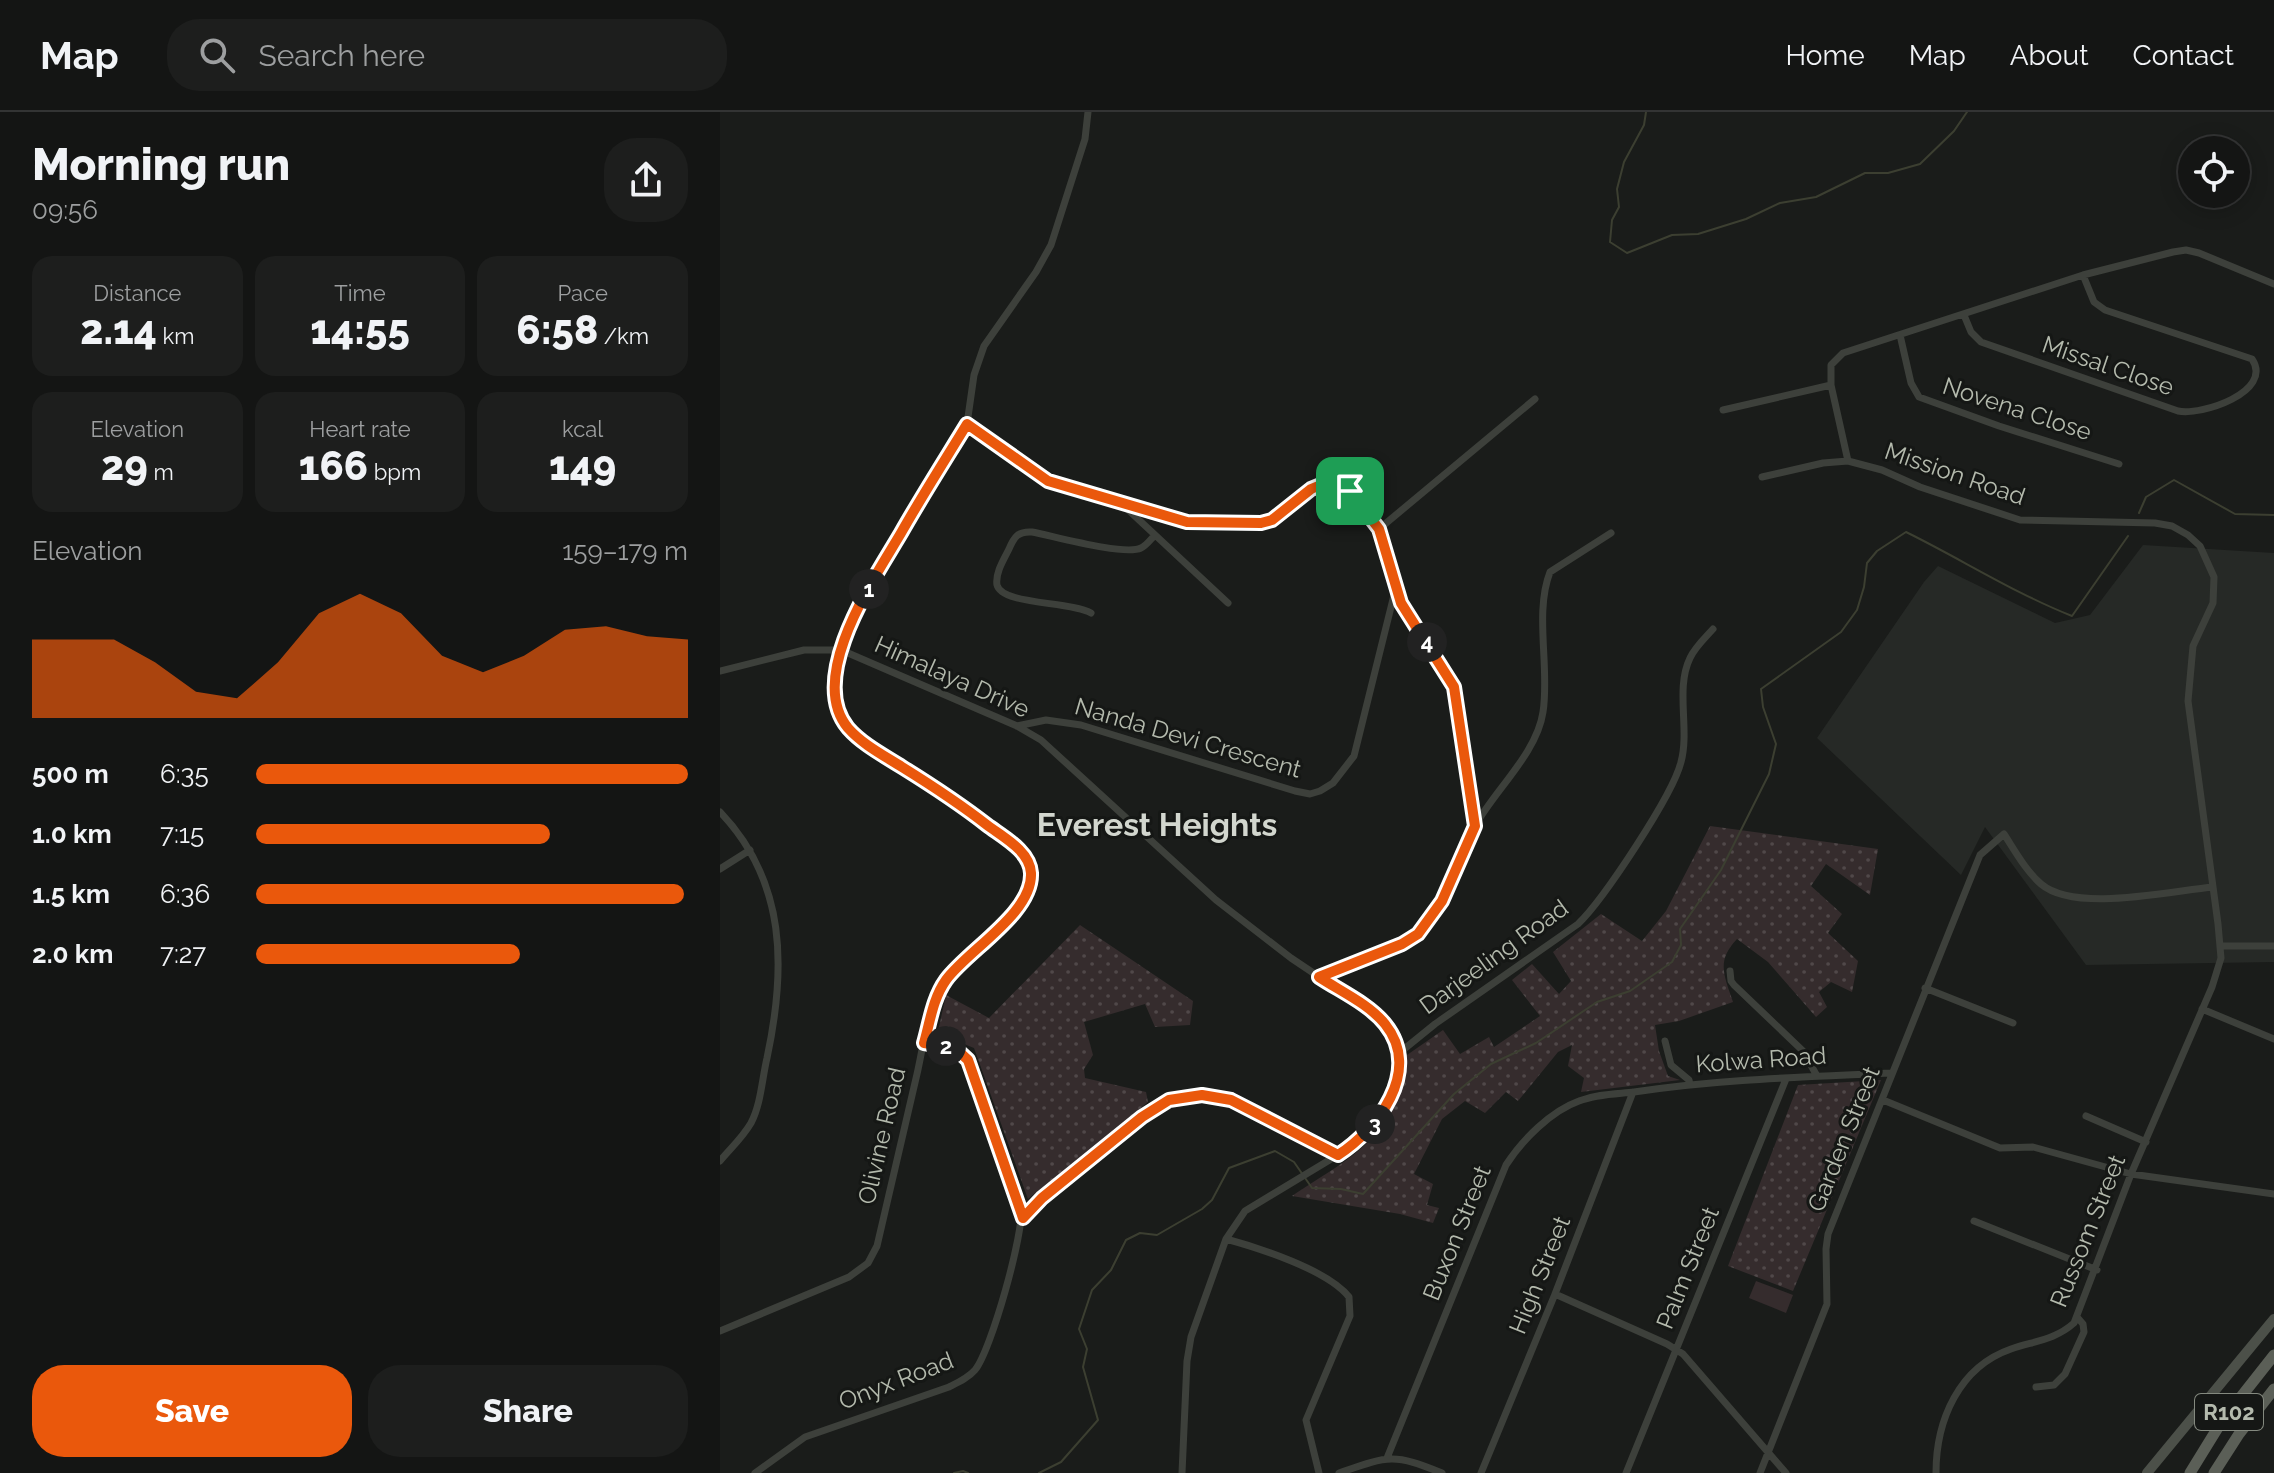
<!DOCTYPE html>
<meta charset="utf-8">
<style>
body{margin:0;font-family:Raleway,sans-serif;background:#1d1e1d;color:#f1f3f6;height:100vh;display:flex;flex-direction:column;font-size:30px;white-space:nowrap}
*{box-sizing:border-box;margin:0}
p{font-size:26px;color:#9d9fa0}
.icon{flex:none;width:44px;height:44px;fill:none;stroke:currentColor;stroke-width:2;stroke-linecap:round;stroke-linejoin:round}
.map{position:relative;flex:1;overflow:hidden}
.side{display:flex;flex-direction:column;background:#141514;width:720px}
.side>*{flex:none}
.tools{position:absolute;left:1458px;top:24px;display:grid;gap:16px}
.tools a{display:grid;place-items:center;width:72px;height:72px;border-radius:50%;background:#141514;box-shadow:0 4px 20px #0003,0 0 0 2px #333434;font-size:40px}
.pin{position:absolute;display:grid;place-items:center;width:68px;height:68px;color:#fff;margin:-34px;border-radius:16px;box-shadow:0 4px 12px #0006}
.km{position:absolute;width:40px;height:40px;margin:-20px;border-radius:50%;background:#222;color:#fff;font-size:22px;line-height:40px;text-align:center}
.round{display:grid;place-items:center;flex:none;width:84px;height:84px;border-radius:32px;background:#1d1e1d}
.summary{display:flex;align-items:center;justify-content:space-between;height:136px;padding:0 32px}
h1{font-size:44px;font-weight:800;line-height:60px}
.figures{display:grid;grid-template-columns:repeat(3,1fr);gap:12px;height:136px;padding:8px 32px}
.figures div{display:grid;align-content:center;border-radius:20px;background:#1d1e1d;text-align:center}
.figures b{font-size:40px;font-weight:800}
.figures small{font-size:22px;font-weight:400}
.figures p{font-size:22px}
.chart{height:224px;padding:16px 32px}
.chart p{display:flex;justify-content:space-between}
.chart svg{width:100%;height:144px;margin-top:8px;fill:#ea580c;opacity:.7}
.cta{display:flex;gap:16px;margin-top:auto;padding:16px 32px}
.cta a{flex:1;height:92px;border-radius:32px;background:#ea580c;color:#fff;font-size:32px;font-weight:800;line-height:92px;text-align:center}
.cta a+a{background:#1d1e1d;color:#f1f3f6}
ul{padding:0 32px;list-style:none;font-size:26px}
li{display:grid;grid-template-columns:128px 96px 1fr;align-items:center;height:60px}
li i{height:20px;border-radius:10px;background:#ea580c}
header{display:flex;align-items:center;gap:48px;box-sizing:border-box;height:112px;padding:0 40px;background:#141514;border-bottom:2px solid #333434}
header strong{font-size:38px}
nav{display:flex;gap:44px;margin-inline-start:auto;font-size:28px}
.search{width:560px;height:72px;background:#1d1e1d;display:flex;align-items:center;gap:20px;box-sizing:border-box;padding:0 28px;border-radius:32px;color:#9d9fa0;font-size:30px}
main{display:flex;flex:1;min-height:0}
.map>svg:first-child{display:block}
</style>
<header>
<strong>Map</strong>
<div class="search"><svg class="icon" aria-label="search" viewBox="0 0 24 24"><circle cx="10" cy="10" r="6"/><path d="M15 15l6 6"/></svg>Search here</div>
<nav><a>Home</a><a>Map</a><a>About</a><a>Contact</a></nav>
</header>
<main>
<section class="side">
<div class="summary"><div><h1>Morning run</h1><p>09:56</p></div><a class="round"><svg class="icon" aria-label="share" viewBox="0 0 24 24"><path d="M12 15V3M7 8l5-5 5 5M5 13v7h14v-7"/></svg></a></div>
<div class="figures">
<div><p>Distance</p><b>2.14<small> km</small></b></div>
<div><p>Time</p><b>14:55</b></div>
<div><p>Pace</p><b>6:58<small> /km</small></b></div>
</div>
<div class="figures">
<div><p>Elevation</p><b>29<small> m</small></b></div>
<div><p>Heart rate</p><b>166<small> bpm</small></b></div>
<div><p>kcal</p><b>149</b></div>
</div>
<div class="chart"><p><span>Elevation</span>159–179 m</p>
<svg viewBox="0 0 160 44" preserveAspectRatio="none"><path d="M0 44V20L10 20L20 20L30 27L40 36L50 38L60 27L70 12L80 6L90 12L100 25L110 30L120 25L130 17L140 16L150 19L160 20V44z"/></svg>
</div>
<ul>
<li><b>500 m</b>6:35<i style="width:100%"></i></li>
<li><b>1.0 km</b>7:15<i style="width:68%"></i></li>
<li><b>1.5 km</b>6:36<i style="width:99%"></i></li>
<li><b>2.0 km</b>7:27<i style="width:61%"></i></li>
</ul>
<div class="cta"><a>Save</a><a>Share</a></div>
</section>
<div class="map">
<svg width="1554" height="1361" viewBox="0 0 1554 1361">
<defs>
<pattern id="grass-dots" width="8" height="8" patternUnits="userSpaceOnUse" patternTransform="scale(2)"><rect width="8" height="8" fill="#352c2d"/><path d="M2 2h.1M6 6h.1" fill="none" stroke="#504849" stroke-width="1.8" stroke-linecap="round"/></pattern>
</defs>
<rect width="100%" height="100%" fill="#1a1c1a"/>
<!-- built -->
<path fill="#262926" d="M1423,433L1554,441V850L1366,853L1265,715L1241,763L1097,626L1204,470L1218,454L1335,511L1370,503Z"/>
<!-- grass -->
<path fill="url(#grass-dots)" d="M990,714L1158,737L1150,783L1106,752L1091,774L1122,802L1108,821L1138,849L1132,880L1111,870L1099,880L1107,895L1096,905L1048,850L1017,827C996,849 1004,863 1013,890L959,909L935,913L939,939L948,964L960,968L861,980L864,966L848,954L852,933L838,940L798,989L786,980L765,1001L745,989L722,1007L694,1062L713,1072L707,1093L719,1096L713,1111L680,1102L572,1084C637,1041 674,1027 687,943L723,918L740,942L769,925L774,935L820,904L792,868L812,852L839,882L851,869L833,840L881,802L922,829L946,799Z
M360,813L473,889L470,913L435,915L425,892L364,910L373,943L364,957L365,966L426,980L428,990L308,1087L254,936L229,926L217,924L226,883L269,906Z
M1161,968L1073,1179L1008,1154L1078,973Z"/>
<!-- garden -->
<path fill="#352c2d" d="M1036,1169L1073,1183L1066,1201L1029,1186Z"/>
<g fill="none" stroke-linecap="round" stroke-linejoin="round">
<!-- stream -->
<path stroke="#3c3f31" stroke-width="2" d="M926,0L924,13L904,50L897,77L899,95L892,108L890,130L907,141L952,123L978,122L1026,107L1060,91L1096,85L1145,61H1168L1200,52L1234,19L1247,0
M1419,401L1426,385L1454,368L1515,402L1554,403
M234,1361L243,1359L248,1361
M319,1361L341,1350L378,1308L363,1255L367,1237L359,1217L372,1178L391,1158L406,1128L420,1121L437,1123L482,1097L492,1088L509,1056L555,1039L574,1050L592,1076L621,1077L643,1082L734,982L771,952L816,931L877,890L910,879L952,850L961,833L960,817L1001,758L1049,662L1056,632L1043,595L1041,577L1121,520L1137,498L1144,475L1147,451L1157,439L1186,420C1241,447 1294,481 1352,504L1408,424"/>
<!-- street -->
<path stroke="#3d403b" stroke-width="7" d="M368,0L365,27L331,133L316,160L264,234L254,263L247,312L143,486L121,538L297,614L321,628L496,788L571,846L656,903L666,913L678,942L677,964L673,980L651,1017L636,1032L525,1099L506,1127L471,1225L467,1249L462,1361
M1244,203L1251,220L1261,230L1458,299C1481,304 1554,280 1532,247L1385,198L1374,190L1363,163
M1180,223L1191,271L1199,285L1279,314L1399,352
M1003,298L1111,273
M247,312L328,369L467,410L541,411L561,404L599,373L608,370L630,379L659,417L681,491L734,575L755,714
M1042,365L1103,351L1128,349
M404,394L508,491
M659,417L815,287
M371,501C350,489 282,493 277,473C275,461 284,447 289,437C294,425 298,419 312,420C333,424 404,444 421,436C426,434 431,427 435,423
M0,559L84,538H121C116,558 110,583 120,603C135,634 186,657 215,676C235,689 255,703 274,718C286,727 304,737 309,751C325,792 244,840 225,870C207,895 204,932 197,962C184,1019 170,1076 157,1134L148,1151L129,1165L0,1219
M297,614L326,608L361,613L575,679L590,682L600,679L613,671L634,644L675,479
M0,700C67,770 66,857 47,946C42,967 41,992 31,1011C23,1025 10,1037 0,1049
M0,757L30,738
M1501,834H1554
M1010,859L1011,869L1014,873L1083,939L1097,964
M599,865C628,852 675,842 698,821C728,794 737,749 755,714C775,678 817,641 823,600C830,556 814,501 830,460L891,421
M1205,876L1293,911
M1482,897L1554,927
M945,929L951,953L969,968L970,973
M678,942L715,912L858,812C883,788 953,683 961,650C970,617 955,577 970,546C975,535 985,526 993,517
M1163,988L1280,1036L1313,1035L1411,1062L1554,1082
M1366,1004L1426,1030
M303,1106L322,1086L422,1005L449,988L482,983L511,988L618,1043
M1254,1109L1377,1158
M506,1127C539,1136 608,1158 629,1185L630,1204L586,1308L599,1361
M835,1182L947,1232L963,1242L1066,1361
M1316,1275L1334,1273L1345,1262L1364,1220L1363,1212L1357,1205
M667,1346L786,1053C802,1028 831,999 859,989C877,982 896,982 914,980C999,967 1086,965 1172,961
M35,1361L85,1325L229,1275C239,1270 248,1266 255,1258C271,1239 305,1118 301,1095L248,948L235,936L204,931
M619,1361C668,1344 673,1341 722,1361
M761,1361L835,1182L913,980
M906,1361L1066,967
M1040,1361L1107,1192L1106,1137L1108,1122L1260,743L1284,722C1295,739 1306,759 1321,772C1355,801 1450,779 1493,775
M1216,1361C1216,1308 1239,1255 1291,1237C1314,1229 1335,1228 1354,1211L1411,1062L1492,875L1501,846L1498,812L1468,589L1473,534L1493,491L1494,465L1480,434L1468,423L1452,414L1435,411L1300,408L1200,375L1162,358L1128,349L1111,273V253L1123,241L1363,163L1453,140L1466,138L1479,141L1554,172"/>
<!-- secondary -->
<path stroke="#4c5049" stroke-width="10" d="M1427,1361L1554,1207"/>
<!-- primary -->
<path stroke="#5b5f57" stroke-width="11" d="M1470,1361L1502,1309L1554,1243
M1494,1361L1519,1322L1554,1277"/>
</g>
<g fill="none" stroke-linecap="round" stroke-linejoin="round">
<!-- route casing -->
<g stroke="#fff" stroke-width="16">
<path id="route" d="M247,312L328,369L467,410L541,411L552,408L591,377L608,370L630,379L659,417L681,491L734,575L755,714L722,789L698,822L682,832L599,865C620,879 649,892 665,912C703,959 657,1018 618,1043L511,988L482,983L449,988L422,1005L322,1086L303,1106L248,948L235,936L204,931C210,910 213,886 226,868C248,838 313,801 311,761C310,739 283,725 267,713C240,692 211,673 182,655C163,643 142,632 128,616C86,565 154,467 181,421C202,384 225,348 247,312Z"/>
</g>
<!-- route -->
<use href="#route" stroke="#ea580c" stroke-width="10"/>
</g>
<g text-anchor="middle" stroke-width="6" stroke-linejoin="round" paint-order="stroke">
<!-- shield labels -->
<rect fill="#151715" stroke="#84897f" stroke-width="2" x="1475" y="1282" width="68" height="36" rx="6"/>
<g font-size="22" font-weight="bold" fill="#b4baad">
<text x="1509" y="1308">R102</text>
</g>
<!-- street labels -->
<g font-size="24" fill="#b4baad" stroke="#151715">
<text transform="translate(1388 254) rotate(19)" y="8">Missal Close</text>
<text transform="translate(1297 297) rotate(18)" y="8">Novena Close</text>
<text transform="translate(1235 362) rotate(19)" y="8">Mission Road</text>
<text transform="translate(232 565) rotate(24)" y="8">Himalaya Drive</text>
<text transform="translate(468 626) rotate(16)" y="8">Nanda Devi Crescent</text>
<text transform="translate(774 845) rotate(-36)" y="8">Darjeeling Road</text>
<text transform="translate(1041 948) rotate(-4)" y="8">Kolwa Road</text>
<text transform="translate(162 1024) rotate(-77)" y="8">Olivine Road</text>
<text transform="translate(1124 1027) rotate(-68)" y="8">Garden Street</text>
<text transform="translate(1368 1119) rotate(-68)" y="8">Russom Street</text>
<text transform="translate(737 1121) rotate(-68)" y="8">Buxon Street</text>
<text transform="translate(968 1156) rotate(-68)" y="8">Palm Street</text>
<text transform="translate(820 1163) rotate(-68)" y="8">High Street</text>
<text transform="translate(176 1269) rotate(-21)" y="8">Onyx Road</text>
</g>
<!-- district labels -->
<g font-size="32" font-weight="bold" fill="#d2d6ce" stroke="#151715">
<text x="437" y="724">Everest Heights</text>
</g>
</g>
</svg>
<div class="tools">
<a><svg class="icon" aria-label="locate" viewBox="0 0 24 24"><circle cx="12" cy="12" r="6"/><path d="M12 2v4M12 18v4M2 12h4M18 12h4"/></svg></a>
</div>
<div class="pin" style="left:630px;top:379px;background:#1e9e55"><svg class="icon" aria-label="arrive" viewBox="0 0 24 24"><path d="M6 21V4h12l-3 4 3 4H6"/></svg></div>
<b class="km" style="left:149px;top:477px">1</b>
<b class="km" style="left:226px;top:934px">2</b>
<b class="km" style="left:655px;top:1012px">3</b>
<b class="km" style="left:707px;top:530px">4</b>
</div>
</main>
